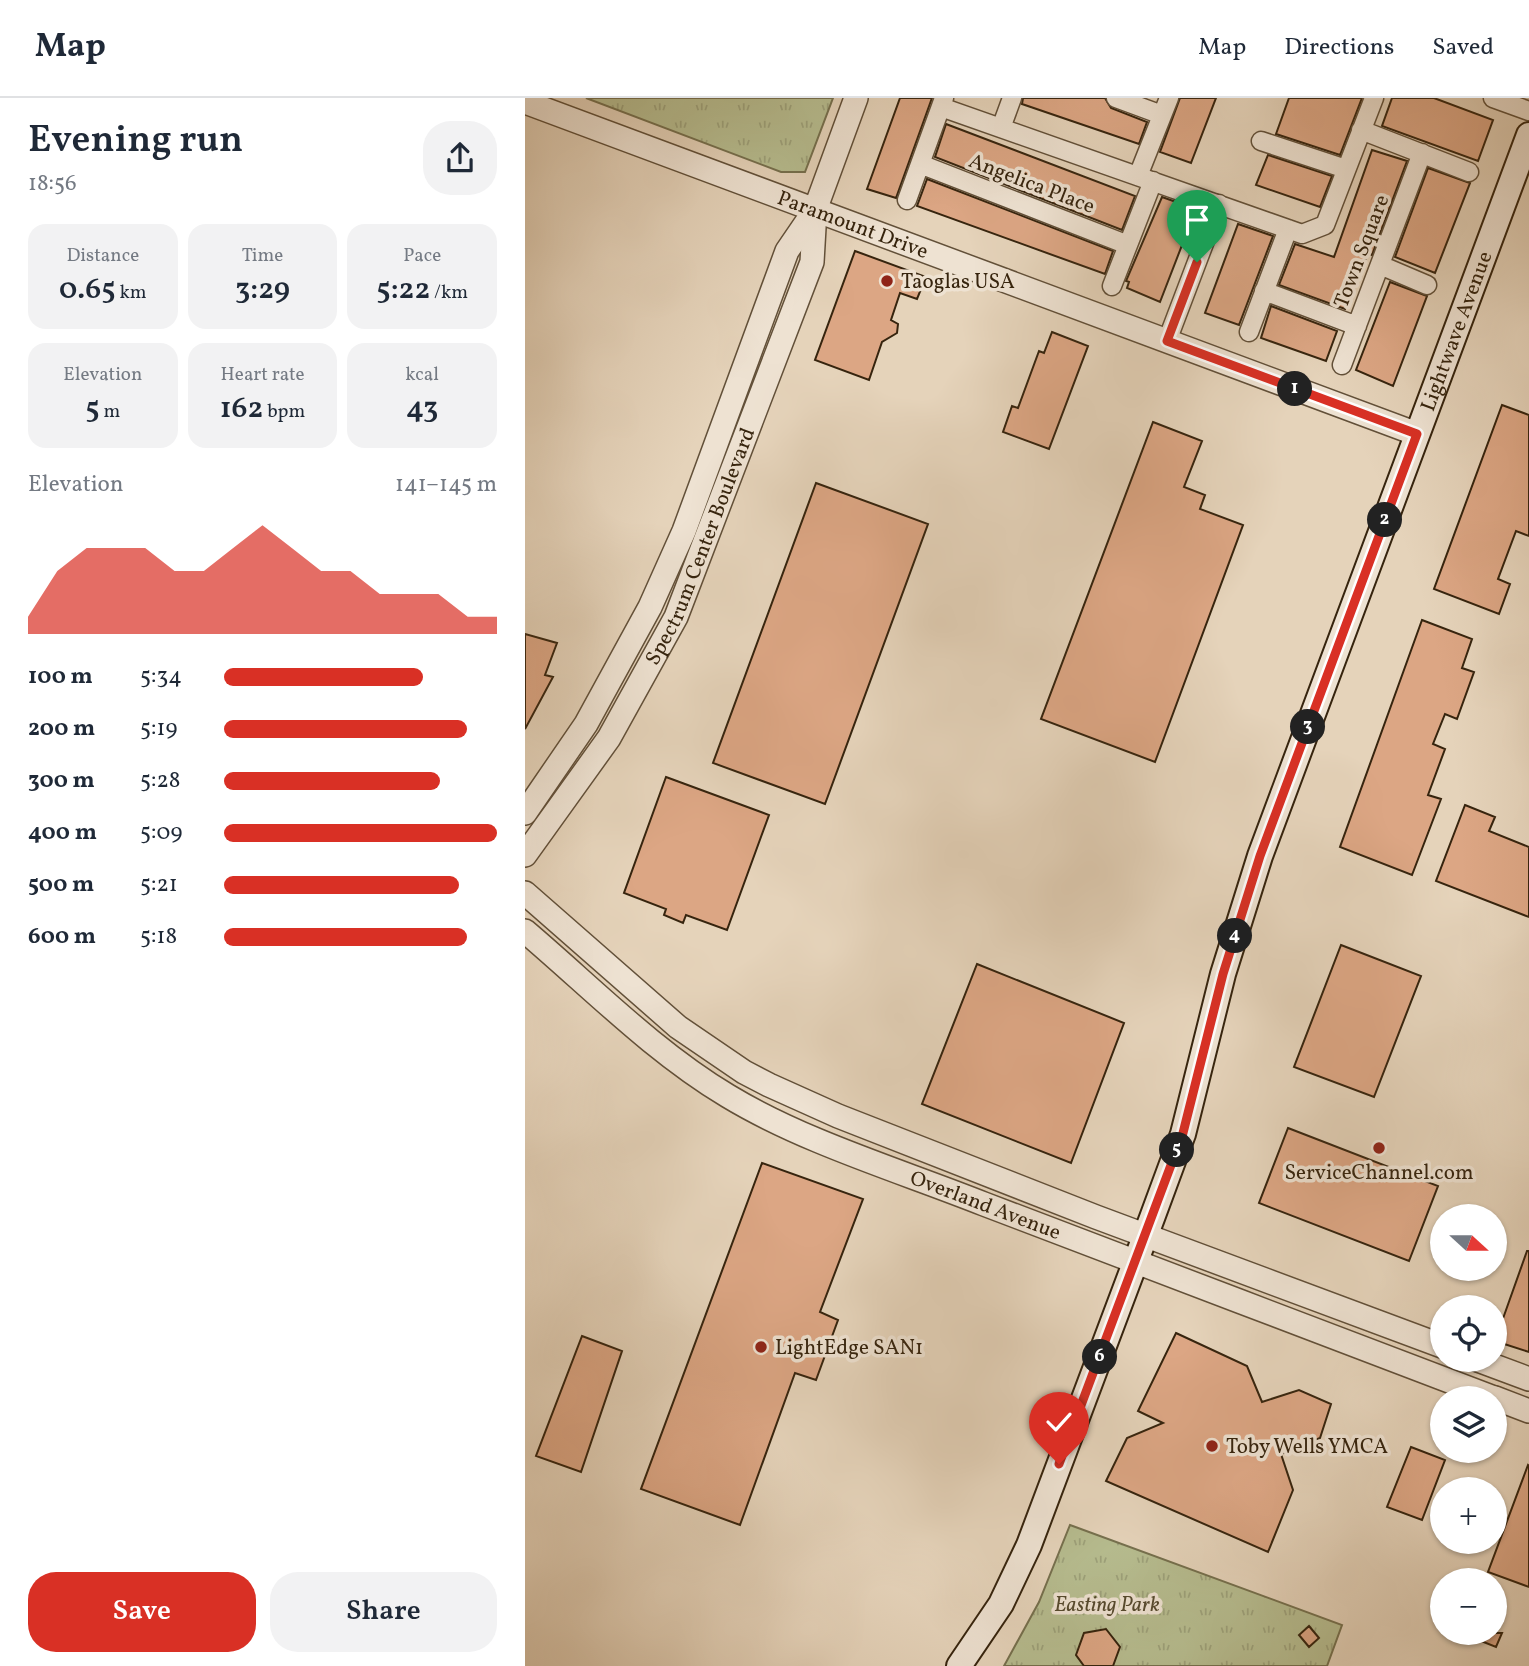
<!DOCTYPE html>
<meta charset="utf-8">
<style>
body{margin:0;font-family:Vollkorn,serif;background:#f2f2f3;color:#1f2937;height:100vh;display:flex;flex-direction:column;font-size:26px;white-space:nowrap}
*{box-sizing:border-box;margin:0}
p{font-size:23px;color:#747a83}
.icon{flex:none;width:38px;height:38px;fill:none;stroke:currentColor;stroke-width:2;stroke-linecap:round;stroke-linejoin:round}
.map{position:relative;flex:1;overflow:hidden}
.panel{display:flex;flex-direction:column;background:#fff;width:525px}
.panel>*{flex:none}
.needle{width:46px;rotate:111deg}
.fabs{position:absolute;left:905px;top:1106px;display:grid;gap:14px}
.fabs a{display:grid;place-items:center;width:77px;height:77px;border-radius:50%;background:#fff;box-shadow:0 2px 5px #0004;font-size:35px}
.pin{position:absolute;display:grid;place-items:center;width:60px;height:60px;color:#fff;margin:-72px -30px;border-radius:50% 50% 50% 0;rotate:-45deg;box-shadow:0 0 7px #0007}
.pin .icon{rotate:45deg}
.km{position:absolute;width:35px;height:35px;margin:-18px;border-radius:50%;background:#222;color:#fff;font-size:19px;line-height:35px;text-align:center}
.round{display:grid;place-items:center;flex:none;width:74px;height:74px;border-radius:28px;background:#f2f2f3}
.summary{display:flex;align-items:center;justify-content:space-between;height:119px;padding:0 28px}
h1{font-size:38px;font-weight:600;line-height:52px}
.figures{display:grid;grid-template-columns:repeat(3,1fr);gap:10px;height:119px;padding:7px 28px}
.figures div{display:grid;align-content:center;border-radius:18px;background:#f2f2f3;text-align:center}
.figures b{font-size:30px;font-weight:600}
.figures small{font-size:19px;font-weight:400}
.figures p{font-size:19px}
.chart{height:196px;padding:14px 28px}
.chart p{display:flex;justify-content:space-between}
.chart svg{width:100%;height:126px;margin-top:7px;fill:#d93025;opacity:.7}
.cta{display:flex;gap:14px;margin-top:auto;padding:14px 28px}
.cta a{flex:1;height:80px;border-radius:28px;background:#d93025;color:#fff;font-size:28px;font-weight:600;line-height:80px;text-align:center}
.cta a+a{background:#f2f2f3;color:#1f2937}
ul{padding:0 28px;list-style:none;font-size:23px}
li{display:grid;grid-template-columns:112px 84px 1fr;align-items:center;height:52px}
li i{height:18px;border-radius:9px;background:#d93025}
header{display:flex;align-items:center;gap:42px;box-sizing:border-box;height:98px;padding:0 35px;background:#fff;border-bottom:2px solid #e0e1e3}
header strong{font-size:33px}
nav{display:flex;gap:38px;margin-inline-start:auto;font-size:24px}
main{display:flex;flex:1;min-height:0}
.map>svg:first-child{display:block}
</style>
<header>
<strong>Map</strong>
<nav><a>Map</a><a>Directions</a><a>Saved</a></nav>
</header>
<main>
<section class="panel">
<div class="summary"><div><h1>Evening run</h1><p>18:56</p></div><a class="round"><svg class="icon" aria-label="share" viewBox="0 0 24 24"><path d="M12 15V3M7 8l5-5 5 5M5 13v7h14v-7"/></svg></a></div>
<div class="figures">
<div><p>Distance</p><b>0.65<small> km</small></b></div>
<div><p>Time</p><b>3:29</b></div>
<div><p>Pace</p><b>5:22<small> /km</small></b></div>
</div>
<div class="figures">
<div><p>Elevation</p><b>5<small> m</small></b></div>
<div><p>Heart rate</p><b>162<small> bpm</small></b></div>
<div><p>kcal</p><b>43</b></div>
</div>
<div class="chart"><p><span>Elevation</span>141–145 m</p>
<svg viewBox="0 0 160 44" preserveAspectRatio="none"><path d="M0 44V38L10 22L20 14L30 14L40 14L50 22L60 22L70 14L80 6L90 14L100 22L110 22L120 30L130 30L140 30L150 38L160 38V44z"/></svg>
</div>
<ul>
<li><b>100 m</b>5:34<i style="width:73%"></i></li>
<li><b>200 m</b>5:19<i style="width:89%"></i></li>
<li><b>300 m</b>5:28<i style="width:79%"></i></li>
<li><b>400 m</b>5:09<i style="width:100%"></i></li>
<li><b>500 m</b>5:21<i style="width:86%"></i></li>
<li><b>600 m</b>5:18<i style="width:89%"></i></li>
</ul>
<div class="cta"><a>Save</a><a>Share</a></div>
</section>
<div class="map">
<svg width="1004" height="1568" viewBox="0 0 1004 1568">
<defs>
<pattern id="park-tufts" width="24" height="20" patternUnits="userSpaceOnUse" patternTransform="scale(1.75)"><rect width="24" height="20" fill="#b6bc8f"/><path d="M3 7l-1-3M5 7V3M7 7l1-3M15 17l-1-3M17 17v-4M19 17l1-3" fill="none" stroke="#9da17a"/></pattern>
</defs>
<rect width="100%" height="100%" fill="#e5d3ba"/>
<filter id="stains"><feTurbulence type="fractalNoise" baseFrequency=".00286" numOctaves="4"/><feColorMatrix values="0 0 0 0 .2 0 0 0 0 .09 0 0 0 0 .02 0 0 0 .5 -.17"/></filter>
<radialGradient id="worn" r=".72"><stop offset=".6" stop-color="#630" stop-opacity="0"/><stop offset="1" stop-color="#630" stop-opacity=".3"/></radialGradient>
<!-- park -->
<path fill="url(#park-tufts)" stroke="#76704e" stroke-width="2" d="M61,0H308L280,74H256Z
M545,1427L817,1527L802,1568H479L514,1504Z"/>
<!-- building -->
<path fill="#dca684" stroke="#36240e" stroke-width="2" d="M375,0H407L371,100L342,91Z
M498,0H580L586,10L622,24L614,46L497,6Z
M655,0H691L666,65L635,54Z
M764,0H837L815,57L751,36Z
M867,0H909L968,22L953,63L857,28Z
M421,26L610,98L597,132L410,59Z
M847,52L882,63L847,157L843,155L820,211L754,187L770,146L809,159Z
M743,57L807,78L795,109L731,87Z
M903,70L945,85L910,175L870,159Z
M402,81L588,153L580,176L392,108Z
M637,99L671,111L635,204L602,190L604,184L601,183Z
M713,126L748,138L714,227L680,215Z
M330,153L401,179L392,201L375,195L366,222L373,226L372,235L357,244L344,282L290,262Z
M865,184L902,198L868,288L831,272Z
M746,208L812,233L801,263L736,240Z
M527,234L563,248L524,351L478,334L487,308L493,310L514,253L519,255Z
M977,307L1004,317V438L991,433L973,481L985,486L974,516L909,491Z
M628,324L677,343L659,389L680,397L675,411L718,427L630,664L516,621Z
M291,385L403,426L300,706L188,665Z
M897,522L947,541L937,570L949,574L932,621L920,616L908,646L920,651L903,697L916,701L887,777L815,749Z
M0,536L32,545L20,577L28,579L0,631Z
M141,679L244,717L202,832L161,817L158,825L139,817L141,811L99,795Z
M940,707L970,719L964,733L1004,749V819L911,783Z
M816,847L896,878L849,999L769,969Z
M452,866L599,925L546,1065L397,1006Z
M763,1030L913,1088L884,1163L734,1105Z
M237,1065L338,1101L295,1214L313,1222L291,1282L270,1275L215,1427L116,1391Z
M1002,1153H1004V1254L970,1243Z
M651,1235L722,1268L737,1304L774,1292L806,1306L795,1340L756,1356L768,1392L743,1454L581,1383L602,1340L638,1325L613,1313Z
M57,1238L97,1253L56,1374L11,1358Z
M886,1349L920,1362L897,1422L862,1409Z
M1003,1367L1004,1368V1489L963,1474Z
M784,1528L794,1540L784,1549L774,1537Z
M581,1531L595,1549L588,1568H559L551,1557L559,1535Z
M936,1535H977L971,1549Z"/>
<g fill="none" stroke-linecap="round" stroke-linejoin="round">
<!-- minor casing -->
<g stroke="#625039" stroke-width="21">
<path id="minor" d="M591,0L637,17
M968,0L1004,13
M416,9L777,136L800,127L849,0
M476,30L487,0
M836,32L944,74
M736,43L821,71
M395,66L603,147
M613,78L644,0
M382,102L419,0
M855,167L902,187
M587,188L628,83
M739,193L832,228
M724,234L763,131
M642,243L694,106
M817,267L897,55"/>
</g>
<!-- tertiary casing -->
<g stroke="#625039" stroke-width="26">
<g id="tertiary">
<path id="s1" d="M0,4L892,336"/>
<path d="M0,715L61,626L125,509L159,433L262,153L290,112L331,0"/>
<path id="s2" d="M0,757L84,640L151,519L287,164L290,112"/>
<path d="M0,795L153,929L219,974L244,987L313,1018L571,1119L917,1248"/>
<path id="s3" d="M0,833C66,889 128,953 203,998C279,1044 376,1073 459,1106C629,1171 799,1235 969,1300"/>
<path d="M953,1262L1004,1281"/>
<path d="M970,1300L1004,1313"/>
</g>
</g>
<!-- secondary casing -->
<g stroke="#36240e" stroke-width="28">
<g id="secondary">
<path id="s4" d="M434,1568L476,1506L504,1447L627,1120L658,1036L698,876L735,758L1004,37"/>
</g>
</g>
<!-- minor -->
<use href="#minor" stroke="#eee2d2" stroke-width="18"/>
<!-- tertiary -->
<use href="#tertiary" stroke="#eee2d2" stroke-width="23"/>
<!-- secondary -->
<use href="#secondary" stroke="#eee2d2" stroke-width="24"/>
</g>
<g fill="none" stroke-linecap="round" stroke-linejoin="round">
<!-- route casing -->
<g stroke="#fff" stroke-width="14">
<path id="route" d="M534,1366L658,1035L698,876L735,758L892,336L642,243L672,164"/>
</g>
<!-- route -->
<use href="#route" stroke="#d93025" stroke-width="9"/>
</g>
<!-- markers -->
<g fill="#8f2418" stroke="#eee2d2" stroke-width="2.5">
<circle cx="362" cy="183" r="7"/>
<circle cx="854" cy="1050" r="7"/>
<circle cx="236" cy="1249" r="7"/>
<circle cx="687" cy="1348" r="7"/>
</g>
<g text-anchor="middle" stroke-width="7" stroke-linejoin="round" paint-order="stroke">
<!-- street labels -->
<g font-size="21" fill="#36240e" stroke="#eee2d2">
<text transform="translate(507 85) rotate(21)" y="7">Angelica Place</text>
<text dy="7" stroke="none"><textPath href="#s1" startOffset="350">Paramount Drive</textPath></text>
<text transform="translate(836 153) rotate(-69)" y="7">Town Square</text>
<text dy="7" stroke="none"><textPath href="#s4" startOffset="1428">Lightwave Avenue</textPath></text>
<text dy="7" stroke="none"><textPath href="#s2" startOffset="357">Spectrum Center Boulevard</textPath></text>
<text dy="7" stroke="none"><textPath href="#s3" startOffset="542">Overland Avenue</textPath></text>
</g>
<!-- poi labels -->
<g font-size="21" fill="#36240e" stroke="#eee2d2" text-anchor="start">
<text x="376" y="190">Taoglas USA</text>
<text x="854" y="1081" text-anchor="middle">ServiceChannel.com</text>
<text x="250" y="1256">LightEdge SAN1</text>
<text x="701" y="1355">Toby Wells YMCA</text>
</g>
<!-- park labels -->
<g font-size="21" font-style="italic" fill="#564a2e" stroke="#eee2d2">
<text x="582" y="1513">Easting Park</text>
</g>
</g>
<rect width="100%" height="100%" filter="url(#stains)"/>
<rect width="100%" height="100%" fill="url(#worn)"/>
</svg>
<div class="fabs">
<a><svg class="needle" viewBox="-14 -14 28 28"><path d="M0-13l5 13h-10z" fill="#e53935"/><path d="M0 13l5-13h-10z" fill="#747a83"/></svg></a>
<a><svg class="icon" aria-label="locate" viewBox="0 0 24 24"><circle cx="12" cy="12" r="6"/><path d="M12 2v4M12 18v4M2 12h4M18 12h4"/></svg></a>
<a><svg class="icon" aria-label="layers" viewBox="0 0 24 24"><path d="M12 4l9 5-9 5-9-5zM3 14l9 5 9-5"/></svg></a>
<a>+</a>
<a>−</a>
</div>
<div class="pin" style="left:672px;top:164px;background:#1e9e55"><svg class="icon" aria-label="arrive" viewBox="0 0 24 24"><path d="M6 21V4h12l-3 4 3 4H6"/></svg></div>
<div class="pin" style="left:534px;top:1366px;background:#d93025"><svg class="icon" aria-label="check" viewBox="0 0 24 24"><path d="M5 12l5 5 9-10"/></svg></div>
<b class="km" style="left:770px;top:291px">1</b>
<b class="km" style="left:860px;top:422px">2</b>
<b class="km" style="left:783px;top:629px">3</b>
<b class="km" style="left:710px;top:838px">4</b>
<b class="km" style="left:652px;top:1052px">5</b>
<b class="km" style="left:575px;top:1259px">6</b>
</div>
</main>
